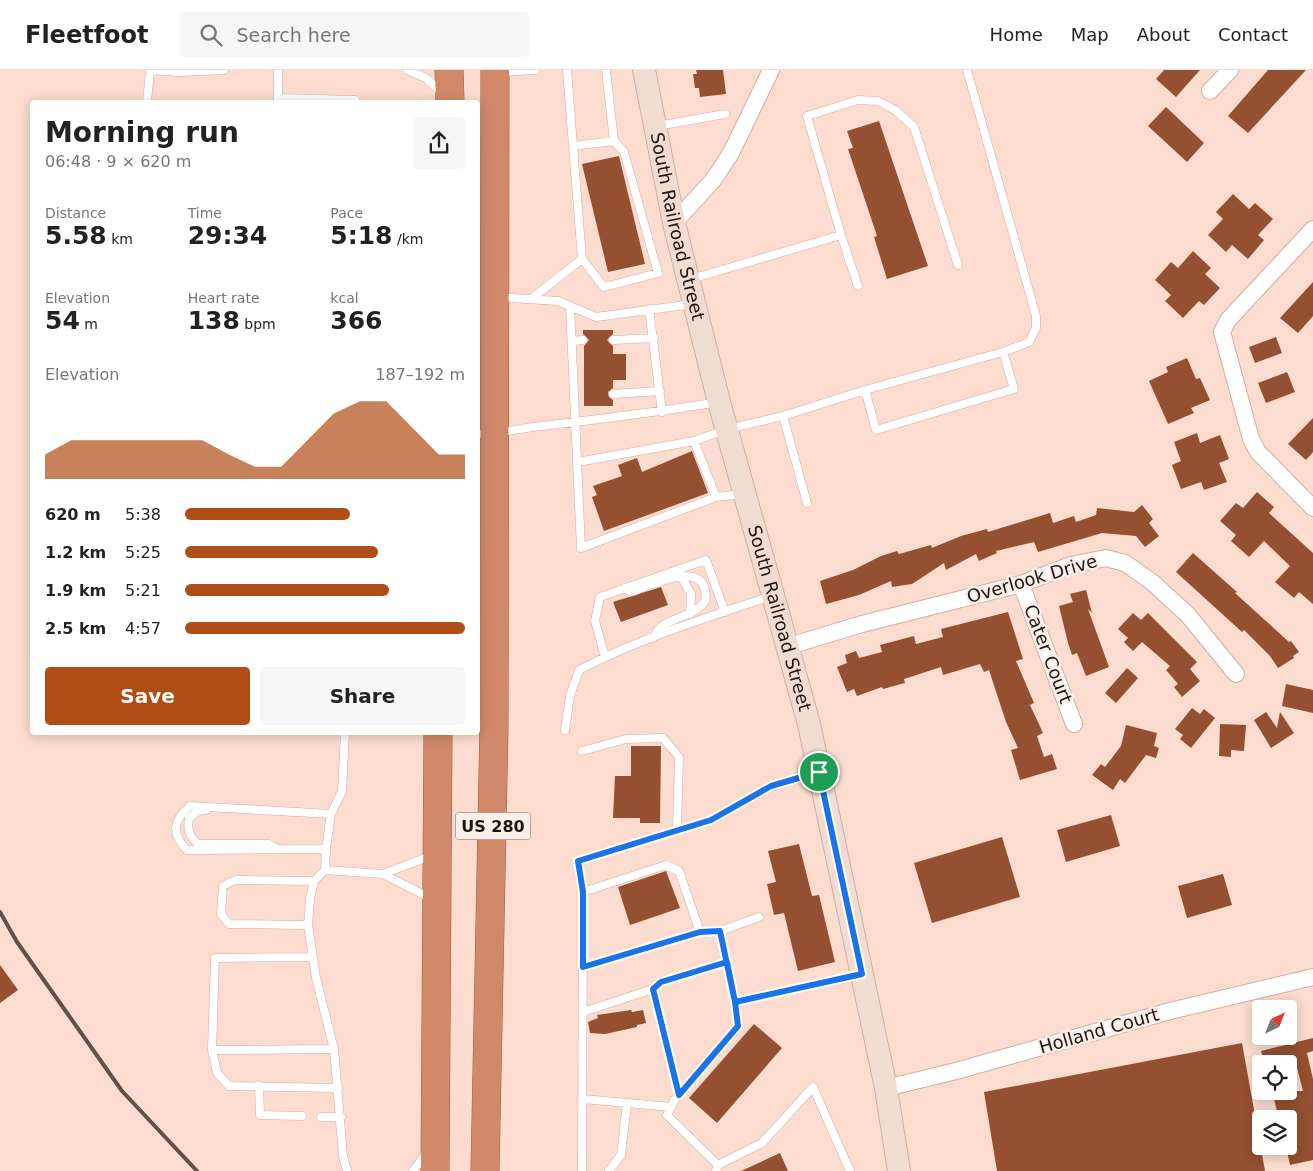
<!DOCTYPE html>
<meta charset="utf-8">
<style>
body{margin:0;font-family:"DejaVu Sans",sans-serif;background:#f6f6f6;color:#222;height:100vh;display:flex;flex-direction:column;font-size:19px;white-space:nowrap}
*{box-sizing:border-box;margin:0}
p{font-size:16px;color:#767676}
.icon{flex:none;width:28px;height:28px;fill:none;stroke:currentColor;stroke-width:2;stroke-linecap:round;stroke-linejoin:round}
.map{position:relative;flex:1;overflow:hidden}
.side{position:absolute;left:30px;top:30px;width:450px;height:635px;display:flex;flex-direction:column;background:#fff;border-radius:5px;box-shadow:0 2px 12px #0003}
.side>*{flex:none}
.needle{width:32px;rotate:43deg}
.controls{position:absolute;left:1252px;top:930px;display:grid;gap:10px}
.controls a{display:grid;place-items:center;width:45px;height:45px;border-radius:5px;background:#fff;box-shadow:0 2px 12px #0003;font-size:25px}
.pin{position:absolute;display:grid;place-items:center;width:42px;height:42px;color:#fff;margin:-21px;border:2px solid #fff;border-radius:50%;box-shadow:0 1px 5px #0007}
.round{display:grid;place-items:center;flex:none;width:52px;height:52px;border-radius:5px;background:#f6f6f6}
.overview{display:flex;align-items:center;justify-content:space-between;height:85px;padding:0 15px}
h1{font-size:28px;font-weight:700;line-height:38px}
.metrics{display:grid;grid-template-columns:repeat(3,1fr);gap:8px;height:85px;padding:5px 15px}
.metrics div{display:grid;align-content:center}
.metrics b{font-size:25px;font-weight:700}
.metrics small{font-size:14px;font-weight:400}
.metrics p{font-size:14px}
.chart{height:140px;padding:10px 15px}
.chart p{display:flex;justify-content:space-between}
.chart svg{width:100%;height:90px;margin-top:5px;fill:#b04d16;opacity:.7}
.primary-button{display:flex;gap:10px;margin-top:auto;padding:10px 15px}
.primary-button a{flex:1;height:58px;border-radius:5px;background:#b04d16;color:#fff;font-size:20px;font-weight:700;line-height:58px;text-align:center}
.primary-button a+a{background:#f6f6f6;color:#222}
ul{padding:0 15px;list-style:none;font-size:16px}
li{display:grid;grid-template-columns:80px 60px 1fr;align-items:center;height:38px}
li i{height:12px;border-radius:6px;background:#b04d16}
header{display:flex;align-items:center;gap:30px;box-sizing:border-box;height:70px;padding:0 25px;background:#fff;border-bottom:1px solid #e0e0e0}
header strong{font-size:24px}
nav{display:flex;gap:28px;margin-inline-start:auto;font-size:18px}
.search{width:350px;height:45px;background:#f6f6f6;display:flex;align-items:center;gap:12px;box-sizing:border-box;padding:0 18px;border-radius:5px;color:#767676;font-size:19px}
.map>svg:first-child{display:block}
</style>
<header>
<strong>Fleetfoot</strong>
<div class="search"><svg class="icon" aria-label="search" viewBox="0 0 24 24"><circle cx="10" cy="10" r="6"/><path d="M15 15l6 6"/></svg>Search here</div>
<nav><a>Home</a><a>Map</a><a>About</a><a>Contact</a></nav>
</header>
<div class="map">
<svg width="1313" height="1101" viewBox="0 0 1313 1101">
<rect width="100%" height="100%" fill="#fbdcce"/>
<!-- building -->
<path fill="#945030" d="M696,0H723L726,24L700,27L699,18H695L693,4H697Z
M1164,0H1200L1176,27L1156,9Z
M1268,0H1306L1248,63L1228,46Z
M1166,37L1204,73L1187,92L1148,56Z
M879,51L928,196L887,209L874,167L877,166L848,79L853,78L847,61Z
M619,86L645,194L608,202L582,94Z
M1233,124L1249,139L1255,133L1273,149L1258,165L1264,170L1248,189L1232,175L1226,182L1208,165L1223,149L1216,142Z
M1193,181L1211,198L1205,204L1220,218L1204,235L1199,231L1183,248L1165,231L1171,225L1155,210L1171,192L1178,198Z
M1313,212V246L1298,263L1280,248Z
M583,260H613V264L607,270L613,276V284H626V310H613V318L608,322L609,327L613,330V336H584V276L589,270L583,264Z
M1276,267L1282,283L1255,293L1249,277Z
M1187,288L1196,309L1200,308L1210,330L1191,338L1194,343L1168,354L1149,311L1168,302L1166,297Z
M1287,302L1295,322L1266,333L1258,313Z
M1313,348V382L1306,390L1288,374Z
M1197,363L1200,373L1220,365L1229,389L1219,393L1227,412L1204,420L1201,412L1181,419L1172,395L1181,391L1174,372Z
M692,381L708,423L604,461L592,427L597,425L593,416L622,406L618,395L637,388L642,402Z
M1257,422L1274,437L1269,443L1313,483V534L1299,522L1294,528L1275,512L1290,496L1264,471L1249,487L1231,471L1236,465L1220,451L1236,433L1243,438Z
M1142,435L1153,449L1149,453L1159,466L1145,477L1136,466L1102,463L1038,482L1034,472L996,481L997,483L979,491L976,484L946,500L944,493L912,514L892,517L891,511L859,525L826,534L820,511L853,500L881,486L897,481L899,484L931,475L932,478L961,466L987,459L988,462L1050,443L1053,453L1074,446L1076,452L1096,445L1097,438L1134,442Z
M1193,483L1237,522L1235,523L1289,572L1291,571L1299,582L1293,586L1294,588L1278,598L1270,586L1244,560L1242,562L1176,502Z
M661,517L668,535L621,552L613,532Z
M1086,520L1092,543L1088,539L1109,597L1086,606L1077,583L1072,585L1068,573L1059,536L1073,532L1070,524Z
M1008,542L1023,589L1016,591L1034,633L1030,635L1043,663L1037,666L1044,687L1052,684L1057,699L1020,710L1011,680L1018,678L1006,652L989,600L984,602L980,594L943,605L941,597L904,609L905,613L883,619L882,617L857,626L854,619L847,622L837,597L847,593L845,585L856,581L859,588L882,582L880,575L914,566L916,574L943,567L941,559Z
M1133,543L1141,550L1148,543L1197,592L1190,599L1200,611L1182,627L1174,617L1178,614L1166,600L1170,596L1142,572L1133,581L1124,572L1128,568L1118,559Z
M1127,598L1138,608L1116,633L1105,623Z
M1286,614L1313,620V643L1282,636Z
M1192,638L1200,644L1204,639L1215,648L1191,678L1180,669L1183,665L1175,659Z
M1266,642L1277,658L1280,642L1294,663L1271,678L1254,650Z
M1220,654L1246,655L1244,681L1231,680V687L1219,686Z
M1126,655L1157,663L1154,676L1159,678L1156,688L1146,685L1125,713L1120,709L1113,720L1092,705L1101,694L1105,697L1121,676Z
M631,676H661L660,753H640V748H613L615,706H631Z
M1111,745L1120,776L1066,792L1057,760Z
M1002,767L1020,827L932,853L914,793Z
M799,774L812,826L819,825L835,892L798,901L784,843L774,845L767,814L776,812L768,781Z
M666,801L680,838L630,855L618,817Z
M1223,804L1232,835L1187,848L1178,816Z
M0,895L18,920L0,933Z
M631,940L632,942L643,940L646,953L637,955V957L605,964L590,963L588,952L598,948L597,945Z
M754,954L782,978L717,1053L689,1028Z
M1313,968V981L1307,983L1313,1009V1090L1290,1095L1286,1076H1289V1049H1279L1272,1021H1303L1296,994H1265L1261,981Z
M1242,973L1265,1101H997L984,1022Z
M780,1083L788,1101H741Z"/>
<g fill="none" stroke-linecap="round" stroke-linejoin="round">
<!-- lane casing -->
<g stroke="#ceb0a4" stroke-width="9">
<path id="lane" d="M150,0L179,2L224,0
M278,0V32
M407,0L426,8L442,23
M606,0L614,71
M967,0L1036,246V258L1029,272L1003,282L865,320L876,360L1014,319L1003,282
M499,2L535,0
M278,28L355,30
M147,32L150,0
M657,56L725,44
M573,76L614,71L624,82L658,203L604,217L582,189
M841,165L807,46L858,30L878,31L895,40L914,57L958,195
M691,209L841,165L858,216
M498,227L558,231L596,247L693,234
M531,229L582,189L567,0
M570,236L581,478L716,427L743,424
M649,239L662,342
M613,270L654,268
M572,271L583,270
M613,324L660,321
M478,364C499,364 521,358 542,356C601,349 660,342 718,332
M694,371L716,427
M578,392L694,371L728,359L783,346
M807,433L783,346L865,320
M681,506L691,524L690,544
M625,518L631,522C650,516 699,491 705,520C706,525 707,530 703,534C692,546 675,547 662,556C658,558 655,564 653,568
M605,587L595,551L600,527L706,490L725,542
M565,660L570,626L579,600C640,568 706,548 771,526
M582,681L626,669L663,668L679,687L677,761
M206,740L198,741L189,748C187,760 189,766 198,774H269L277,779
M326,779L187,780C171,764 173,750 190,736L331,744
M325,800L326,779L331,744L342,721L345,662
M383,804L433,785
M583,822L666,795L679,801L700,862
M308,855L229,854L221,844L223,816L235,810L314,811
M312,887L215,888L212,980L334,979
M583,897L700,862L720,861
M653,919L679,1025
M735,932L861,905
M583,942L653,919L661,912L727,892
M212,980L217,1003L229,1016L338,1018
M259,1016L260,1045L302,1046
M583,1029L671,1037
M321,1047H341
M718,1095L667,1045L675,1029L738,957L735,932L720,861L759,847
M347,1101L343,1086L334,979L316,908L308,855L310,829L314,811L325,800L383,804L432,829
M413,1101L427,1082
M582,1101L583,822L578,791L711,750L771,717L817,703
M609,1101L621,1085L627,1033
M716,1101L718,1095L762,1073L813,1017L850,1101"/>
</g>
<!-- street casing -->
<g stroke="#ceb0a4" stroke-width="18">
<path id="street" d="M1210,21L1230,0
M674,153L714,109L731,83L771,0
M1313,159L1228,250L1222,262L1251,369L1258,382L1313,438
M1021,514L1074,654
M786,577L862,554L1021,514L1071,495L1106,488L1125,493L1152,512L1188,545L1236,604
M886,1018L956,1001L1170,941L1313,907"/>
</g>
<!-- secondary casing -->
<g stroke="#ceb0a4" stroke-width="24">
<g id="secondary">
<path id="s1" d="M644,0L674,153L719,332L809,654L886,1018L899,1101"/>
</g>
</g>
<!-- highway casing -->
<g stroke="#93604a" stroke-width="29">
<path id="highway" d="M449,0L450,32
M435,1101L438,662
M485,1101L494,656L495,0"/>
</g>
<!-- lane -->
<use href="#lane" stroke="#fff" stroke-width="8"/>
<!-- street -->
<use href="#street" stroke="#fff" stroke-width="16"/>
<!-- secondary -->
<use href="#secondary" stroke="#f1dcd2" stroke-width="22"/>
<!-- highway -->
<use href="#highway" stroke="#d18969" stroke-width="28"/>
<!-- rail -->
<path stroke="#625149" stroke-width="4" d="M0,842L17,872L122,1021L197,1101"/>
</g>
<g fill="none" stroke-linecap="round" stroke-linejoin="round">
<!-- route casing -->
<g stroke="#fff" stroke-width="10">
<path id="route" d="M819,702L771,716L711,750L578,791L583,822V897L700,862L720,861L735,932L738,956L679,1025L653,919L661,912L727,892L735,932L862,904L819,702"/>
</g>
<!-- route -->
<use href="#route" stroke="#1a73e8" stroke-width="6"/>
</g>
<g text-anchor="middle" stroke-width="5" stroke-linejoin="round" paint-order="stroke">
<!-- shield labels -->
<rect fill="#faeee8" stroke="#615651" stroke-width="1" x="455.5" y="742.5" width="75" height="27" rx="4"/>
<g font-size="16" font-weight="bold" fill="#201510">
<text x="493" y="762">US 280</text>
</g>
<!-- street labels -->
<g font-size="18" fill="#201510" stroke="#faeee8">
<text dy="6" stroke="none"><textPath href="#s1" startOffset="160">South Railroad Street</textPath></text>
<text transform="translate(1032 509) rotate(-16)" y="6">Overlook Drive</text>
<text dy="6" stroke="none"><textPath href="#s1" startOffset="565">South Railroad Street</textPath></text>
<text transform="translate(1048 584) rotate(69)" y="6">Cater Court</text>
<text transform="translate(1099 961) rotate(-16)" y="6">Holland Court</text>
</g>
</g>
</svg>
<div class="controls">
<a><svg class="needle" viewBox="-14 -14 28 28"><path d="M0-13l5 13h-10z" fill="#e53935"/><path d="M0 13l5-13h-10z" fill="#767676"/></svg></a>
<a><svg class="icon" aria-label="locate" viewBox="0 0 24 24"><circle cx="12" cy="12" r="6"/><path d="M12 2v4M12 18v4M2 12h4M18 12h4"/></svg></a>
<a><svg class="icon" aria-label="layers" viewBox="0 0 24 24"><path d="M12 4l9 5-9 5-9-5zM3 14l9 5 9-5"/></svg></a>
</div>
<div class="pin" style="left:819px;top:702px;background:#1e9e55"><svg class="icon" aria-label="arrive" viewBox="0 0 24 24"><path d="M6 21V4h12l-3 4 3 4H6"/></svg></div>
<section class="side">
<div class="overview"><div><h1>Morning run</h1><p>06:48 · 9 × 620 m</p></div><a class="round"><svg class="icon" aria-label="share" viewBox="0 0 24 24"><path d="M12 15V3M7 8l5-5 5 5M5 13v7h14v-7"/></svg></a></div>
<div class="metrics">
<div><p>Distance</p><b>5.58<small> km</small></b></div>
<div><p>Time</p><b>29:34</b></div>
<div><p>Pace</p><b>5:18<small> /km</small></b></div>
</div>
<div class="metrics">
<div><p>Elevation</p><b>54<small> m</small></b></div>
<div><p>Heart rate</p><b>138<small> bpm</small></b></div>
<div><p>kcal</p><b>366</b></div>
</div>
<div class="chart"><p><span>Elevation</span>187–192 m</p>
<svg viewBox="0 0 160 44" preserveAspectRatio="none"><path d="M0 44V32L10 25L20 25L30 25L40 25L50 25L60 25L70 32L80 38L90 38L100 25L110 12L120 6L130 6L140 19L150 32L160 32V44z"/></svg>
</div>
<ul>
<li><b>620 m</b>5:38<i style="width:59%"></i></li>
<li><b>1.2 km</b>5:25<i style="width:69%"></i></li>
<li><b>1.9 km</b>5:21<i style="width:73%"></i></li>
<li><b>2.5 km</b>4:57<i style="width:100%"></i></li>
</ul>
<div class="primary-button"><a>Save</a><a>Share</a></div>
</section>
</div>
